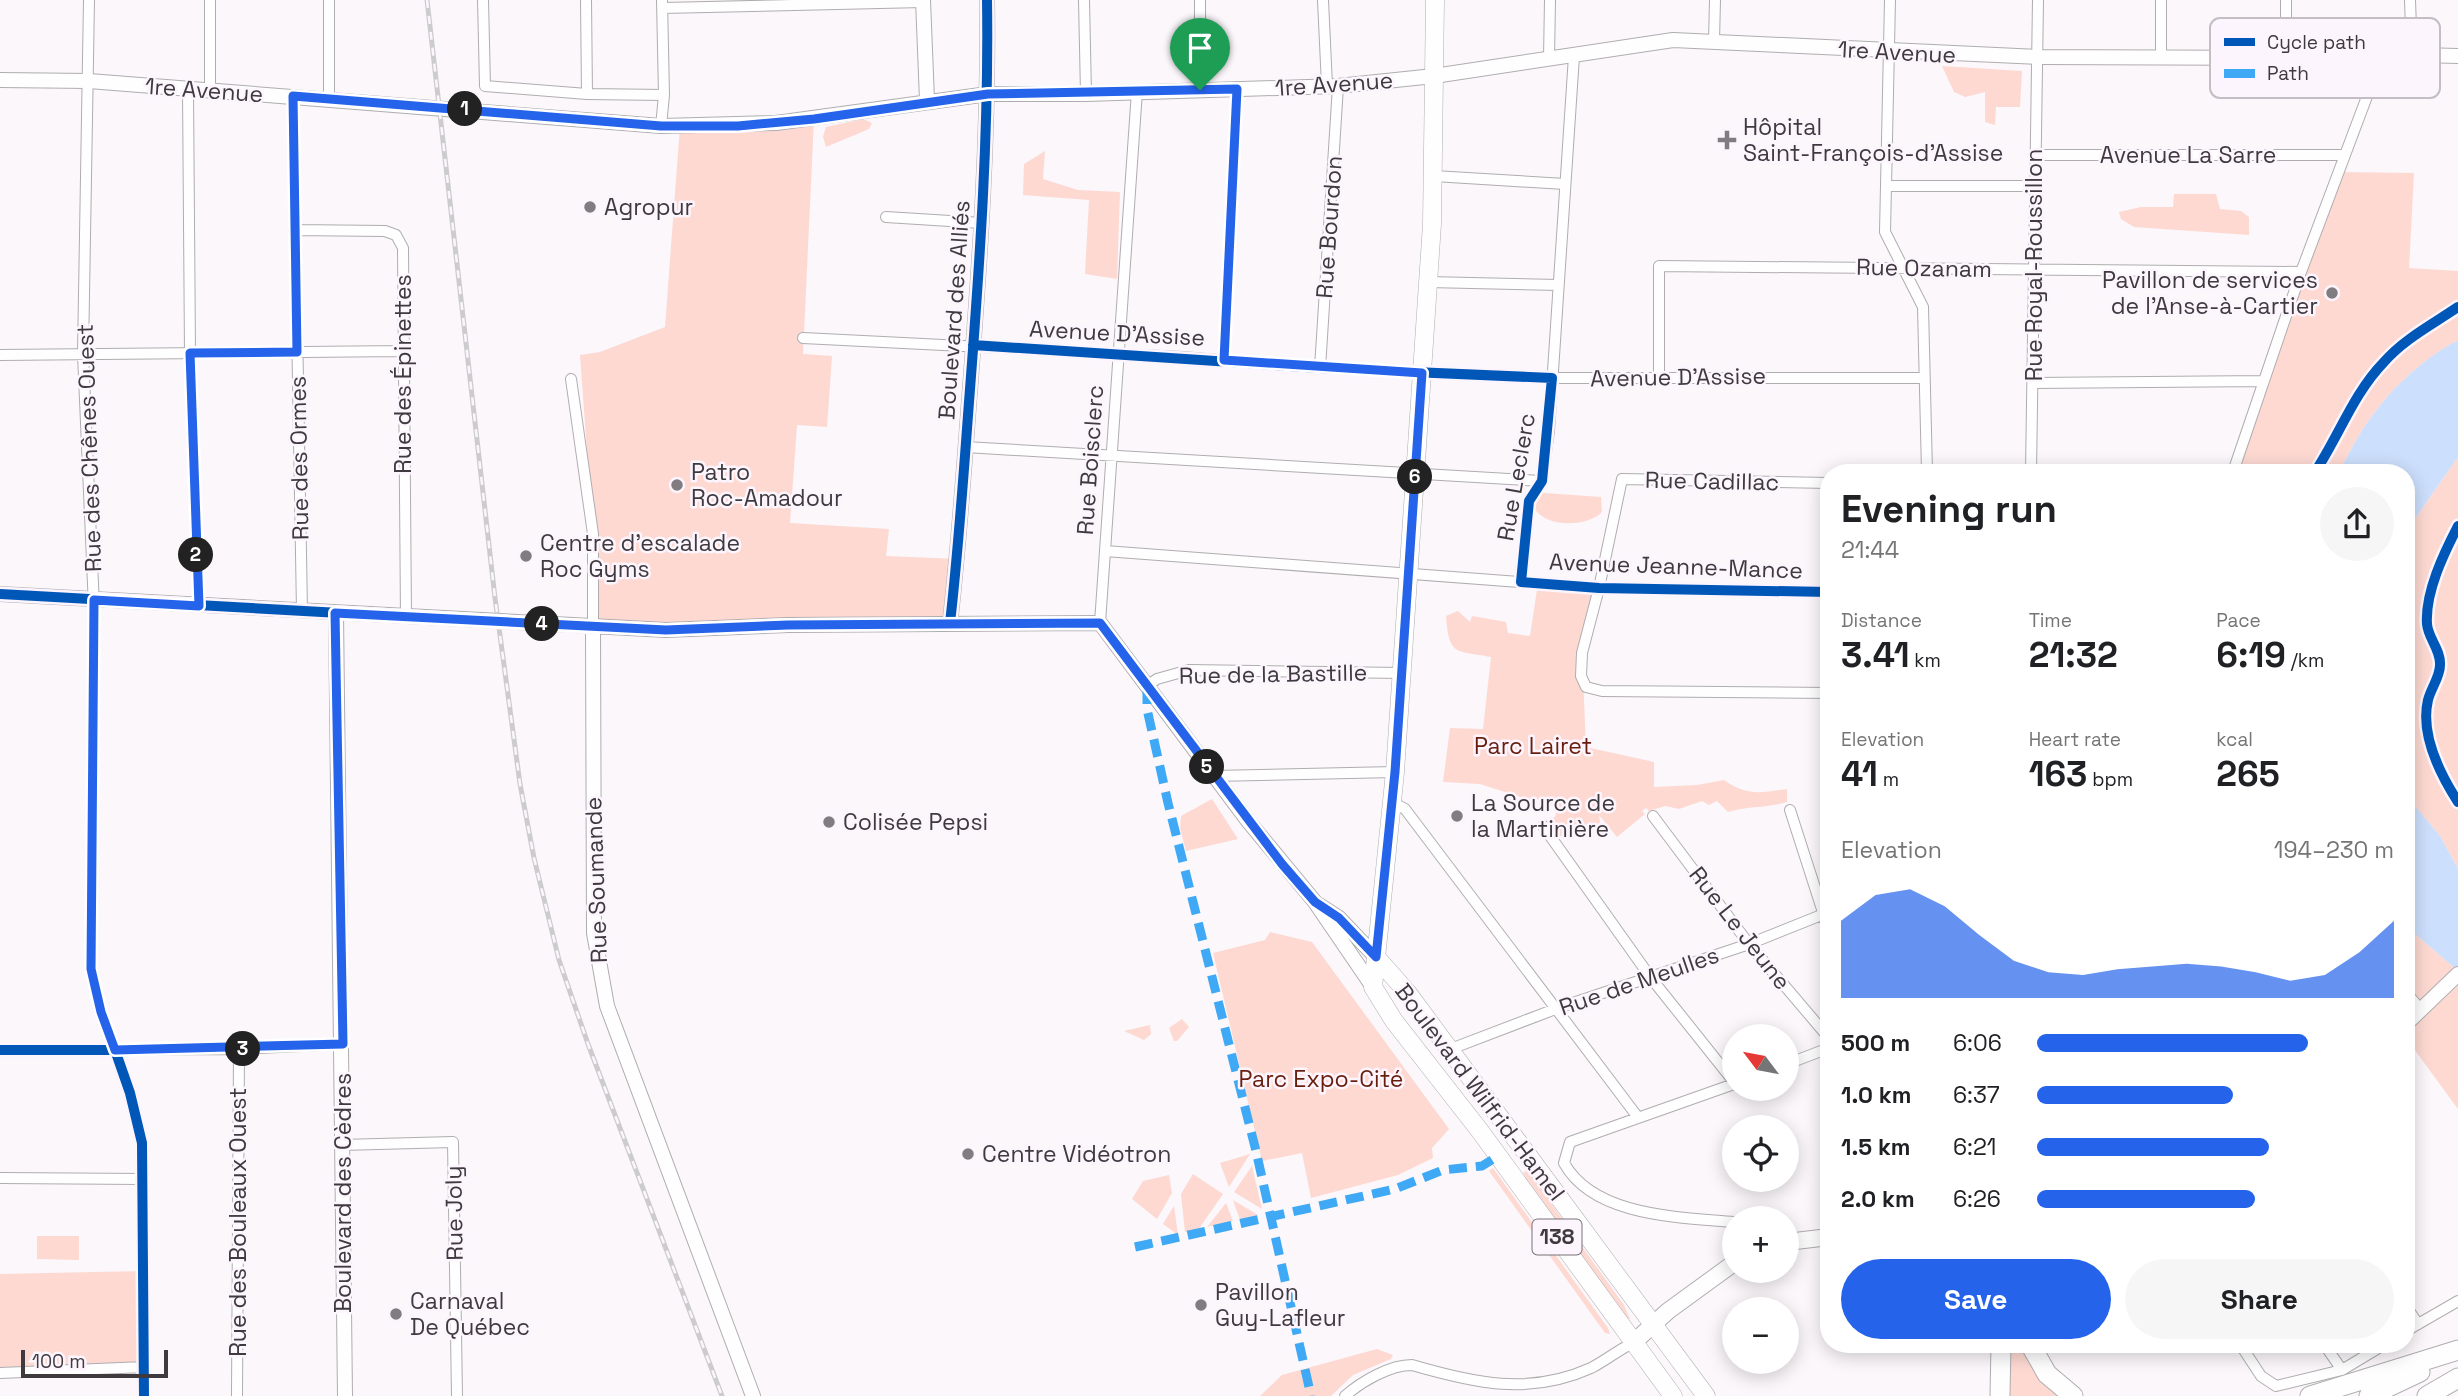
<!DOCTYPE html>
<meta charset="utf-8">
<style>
body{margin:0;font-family:"Space Grotesk",sans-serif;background:#f6f6f6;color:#202124;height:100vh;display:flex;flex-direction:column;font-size:26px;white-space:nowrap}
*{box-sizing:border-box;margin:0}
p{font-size:23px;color:#757577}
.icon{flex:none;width:38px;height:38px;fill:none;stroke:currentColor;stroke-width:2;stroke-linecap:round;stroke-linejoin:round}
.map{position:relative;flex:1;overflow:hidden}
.panel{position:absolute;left:1820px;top:464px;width:595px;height:889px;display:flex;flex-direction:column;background:#fff;border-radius:28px;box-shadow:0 4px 18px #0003}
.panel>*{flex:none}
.needle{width:46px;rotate:302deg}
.controls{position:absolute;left:1722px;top:1024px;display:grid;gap:14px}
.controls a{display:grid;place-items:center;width:77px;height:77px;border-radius:50%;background:#fff;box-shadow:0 4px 18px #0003;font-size:35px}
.scale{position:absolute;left:21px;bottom:18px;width:147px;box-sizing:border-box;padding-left:7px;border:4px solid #3e3a3e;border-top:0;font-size:19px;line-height:24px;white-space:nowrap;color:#3e3a3e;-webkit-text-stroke:5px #fdf5fd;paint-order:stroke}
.pin{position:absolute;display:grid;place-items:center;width:60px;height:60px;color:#fff;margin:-72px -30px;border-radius:50% 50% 50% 0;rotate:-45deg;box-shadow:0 0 7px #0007}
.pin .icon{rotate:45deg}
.km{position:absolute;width:35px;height:35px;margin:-18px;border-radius:50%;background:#222;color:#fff;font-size:19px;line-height:35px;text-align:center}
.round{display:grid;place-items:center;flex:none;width:74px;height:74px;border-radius:37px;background:#f6f6f6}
.summary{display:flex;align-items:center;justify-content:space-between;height:119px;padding:0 21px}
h1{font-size:38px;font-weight:700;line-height:52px}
.metrics{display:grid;grid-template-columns:repeat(3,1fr);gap:10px;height:119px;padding:7px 21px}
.metrics div{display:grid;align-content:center}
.metrics b{font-size:35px;font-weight:700}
.metrics small{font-size:19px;font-weight:400}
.metrics p{font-size:19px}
.chart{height:196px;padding:14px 21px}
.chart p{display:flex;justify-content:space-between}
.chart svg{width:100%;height:126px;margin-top:7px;fill:#2563eb;opacity:.7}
.cta{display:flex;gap:14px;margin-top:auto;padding:14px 21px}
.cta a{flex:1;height:80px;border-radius:42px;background:#2563eb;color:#fff;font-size:28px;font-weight:700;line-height:80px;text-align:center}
.cta a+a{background:#f6f6f6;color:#202124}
ul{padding:0 21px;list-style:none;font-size:23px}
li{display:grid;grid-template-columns:112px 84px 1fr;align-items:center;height:52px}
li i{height:18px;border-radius:9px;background:#2563eb}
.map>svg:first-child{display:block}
</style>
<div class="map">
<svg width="2458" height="1396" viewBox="0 0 2458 1396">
<rect width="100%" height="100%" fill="#fbf7fb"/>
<!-- green -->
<path fill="#fdd9d2" d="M1942,66L2022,71L2020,107H1996L1995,125L1985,122V92L1965,97L1954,92Z
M814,119L803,354L832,356L827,427L797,425L790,523L889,529L886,556L958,559L950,623L593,627V534L580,355L600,352L665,327L680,126Z
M863,119L872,123L869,129L826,147L823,137L826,127Z
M1045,151L1043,179L1078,190L1120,192L1117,279L1085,274L1089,200L1023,195L1024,164Z
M2337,172L2414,173L2409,268L2458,271V340C2402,372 2366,414 2340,472H2233Z
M2174,194H2216L2220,209L2241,211L2249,217V235L2134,227L2121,219L2119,212L2141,207H2173Z
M2458,457V869L2440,836L2415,806L2406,778V541L2412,523Z
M1531,492L1601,497L1602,512C1587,529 1528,530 1531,492Z
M1538,583L1599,588L1582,653L1586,747L1654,762V787L1697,785L1724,780C1746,796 1761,793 1787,789V802C1767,808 1748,806 1728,812L1717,801L1709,805L1702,801L1679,809L1665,806L1649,811L1646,808L1642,811L1645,814L1617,837L1599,815L1600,823L1594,830L1570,831L1559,837L1543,822L1555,817L1558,806L1554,800L1527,799L1480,784L1443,782L1450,728L1483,729L1491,657C1456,650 1449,657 1446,616L1458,611L1470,622L1472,616L1506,622L1508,633L1530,636Z
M1212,799L1238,839L1186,851L1180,828L1181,816Z
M2406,926L2458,971V1109L2406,1038V1024L2420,1009L2406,992Z
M1270,932L1312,942L1449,1129L1432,1148L1433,1158L1398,1175L1311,1198L1302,1153L1262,1161L1213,953L1265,940Z
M1182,1019L1189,1027L1177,1041H1174L1169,1028Z
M1150,1025L1151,1034L1144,1040L1124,1031Z
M1250,1154L1229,1187L1220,1163Z
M1252,1166L1262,1209L1234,1192Z
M1493,1168L1608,1328L1610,1334L1605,1333L1489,1171Z
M1527,1170L1624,1305L1630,1319H1627L1523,1173Z
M1193,1174L1223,1194L1198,1230L1185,1232L1181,1194Z
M1169,1175L1172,1193L1157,1219L1132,1199L1143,1181Z
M1233,1200L1258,1215L1240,1220Z
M1226,1203L1233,1221L1207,1227Z
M1174,1206L1178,1235L1163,1224Z
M37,1236H79V1260L37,1259Z
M144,1271L145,1367L0,1373V1274Z
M2006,1344H2022L2059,1396H2004Z
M1377,1349L1393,1355L1391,1359L1353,1375L1331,1396H1260L1282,1375Z"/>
<!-- water -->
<path fill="#ccdffc" d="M2458,340V457L2412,523L2406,541V472H2340C2365,416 2403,370 2458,340Z
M2406,778L2415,806L2440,836L2458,869V971L2406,926Z"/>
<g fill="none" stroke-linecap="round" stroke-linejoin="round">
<!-- minor casing -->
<g stroke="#b0adb0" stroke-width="12">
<path id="minor" d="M89,0L83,354L94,607L91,969L101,1012L130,1093L142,1143L144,1396
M210,0V91
M483,0L485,86L587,94L664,95
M586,0L587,94
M1084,0L1086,94
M1323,0L1327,86
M1890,0L1885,232L1923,307L1927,472
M2286,0V58
M2410,0L2412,56
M662,8L923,2
M1714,41L1715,0
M1549,58L1550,0
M2161,58V0
M188,90L190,353L199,605
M1200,90V0
M293,95L302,611
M329,99V0
M661,126L664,95L662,0
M2034,155H2343
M1434,176L1565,184
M1886,186H2033
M886,217L982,223
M294,230L385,231L396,235L403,248L406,617
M1428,282L1558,285
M803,338L1182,357L1320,368L1552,378H1923
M0,355L402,351
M1224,360L1237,89
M1320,368L1338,86
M1659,377V266L2301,272
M571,379L593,534V627
M2033,383L2264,381
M965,447L1542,481
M2031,472L2038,0
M2233,472L2301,272L2383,54
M1829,483L1622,479L1599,588L1582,653L1581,676L1586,687L1602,691L1829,693
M1105,551L1599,588L1829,592
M1521,582L1529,501L1542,481L1549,431L1574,56
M1100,623L1137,91
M1147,686L1157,679L1189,670L1403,673
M1213,776L1395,772
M1392,802L1405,809L1637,1116
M1790,810L1829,931
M1653,816L1749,944L1829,1038
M1543,826L1651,978L1734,1082
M2406,992L2420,1009
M0,1050L239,1049L343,1044
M1448,1050L1558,1008L1749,944L1829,912
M1787,1064L1829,1048
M1734,1084L1570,1142L1564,1163C1594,1217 1680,1217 1734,1222
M341,1145L453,1142L457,1396
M0,1178L143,1179
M2406,1306L2418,1324
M2406,1331L2458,1301
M2240,1344L2261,1376L2276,1386L2342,1370L2385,1344
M2324,1344L2342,1370
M0,1373L145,1367
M237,1396L239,1049
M1345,1396C1362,1381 1390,1365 1412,1365C1474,1383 1529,1396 1591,1368C1605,1361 1618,1350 1633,1343"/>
</g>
<!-- tertiary casing -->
<g stroke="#b0adb0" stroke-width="16">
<path id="tertiary" d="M923,0L927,100
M0,80L89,81L661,126L776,123L988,94H1086L1338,86L1434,76L1673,40L2039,57L2286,58L2383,54L2458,56
M0,594L666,630L788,625L1100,623L1248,821L1315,902L1373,987
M336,613L345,1396
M950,623C959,545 964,467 970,389C980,259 989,130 987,0
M593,627L594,933L607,1006L753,1396
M1319,905L1339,918L1376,957
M2406,1024L2458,974"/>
</g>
<!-- secondary casing -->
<g stroke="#b0adb0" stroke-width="18">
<path id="secondary" d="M1787,1242L1829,1237
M1633,1343L1668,1311L1734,1263"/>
</g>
<!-- primary casing -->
<g stroke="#b0adb0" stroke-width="19">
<path id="primary" d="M1435,0L1432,224L1395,772L1373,987L1394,1021L1480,1131L1673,1396
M1376,957L1407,992L1706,1396"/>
</g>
<!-- motorway casing -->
<g stroke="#b0adb0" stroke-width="21">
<path id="motorway" d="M2030,1344L2047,1374L2073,1396
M2000,1396L2001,1344
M2310,1396L2458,1350
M2369,1396L2420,1372
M2427,1396L2458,1378"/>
</g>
<!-- minor -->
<use href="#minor" stroke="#fefefe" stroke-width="10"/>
<!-- tertiary -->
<use href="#tertiary" stroke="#fefefe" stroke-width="14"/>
<!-- secondary -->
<use href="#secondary" stroke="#fefefe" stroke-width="16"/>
<!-- primary -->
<use href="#primary" stroke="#fefefe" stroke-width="18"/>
<!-- motorway -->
<use href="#motorway" stroke="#fefefe" stroke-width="19"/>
<!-- rail casing -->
<g stroke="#cdcccd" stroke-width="5">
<path id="rail" d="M427,0L495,598L520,784L534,858L559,960L588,1044L722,1396"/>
</g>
<!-- rail -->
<use href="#rail" stroke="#fdf5fd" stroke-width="2.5" stroke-dasharray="8" stroke-linecap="butt"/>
<!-- quiet -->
<path stroke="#3fa9f5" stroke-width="9" stroke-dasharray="18 9" stroke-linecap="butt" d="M1147,686V709L1168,803L1256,1151L1311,1396
M1135,1247L1395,1189L1443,1170L1482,1166L1498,1156"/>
<!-- cycleway casing -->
<g stroke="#fdf5fd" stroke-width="15">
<path id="cycleway" d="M973,345L1320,368L1552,378L1542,481L1529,501L1521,582L1599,588L1829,592
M2315,472C2339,436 2353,394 2384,362C2404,339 2433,324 2458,307
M2458,526C2444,553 2425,592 2427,624C2428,638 2441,650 2440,665C2440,677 2431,688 2428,700C2420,734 2440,774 2458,802
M0,594L593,627
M950,623C959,545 964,467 970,389C980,259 989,130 987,0
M0,1050H115L130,1093L142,1143L144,1396"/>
</g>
<!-- cycleway -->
<use href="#cycleway" stroke="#0057b8" stroke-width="10"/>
</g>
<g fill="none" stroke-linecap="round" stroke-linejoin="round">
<!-- route casing -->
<g stroke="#fff" stroke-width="14">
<path id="route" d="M1237,89L1224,360L1422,373L1395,772L1376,957L1339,918L1315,902L1282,864L1100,623L788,625L666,630L335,613L343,1044L115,1050L101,1012L91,969L94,600L199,606L190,353L297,352L293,96L661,126H738L814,119L988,94Z"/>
</g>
<!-- route -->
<use href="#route" stroke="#2563eb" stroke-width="9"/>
</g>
<!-- markers -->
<g fill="#807c80" stroke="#fdf5fd" stroke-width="2.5">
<path d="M1723.5 129.5h7v7h7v7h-7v7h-7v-7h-7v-7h7z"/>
<circle cx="590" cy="207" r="7"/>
<circle cx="2332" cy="293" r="7"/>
<circle cx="677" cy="485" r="7"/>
<circle cx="526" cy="556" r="7"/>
<circle cx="1457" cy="816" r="7"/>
<circle cx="829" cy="822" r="7"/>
<circle cx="968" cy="1154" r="7"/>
<circle cx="1201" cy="1305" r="7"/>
<circle cx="396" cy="1314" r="7"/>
</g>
<g text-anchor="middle" stroke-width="5" stroke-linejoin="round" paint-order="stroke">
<!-- shield labels -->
<rect fill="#fdf5fd" stroke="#777277" stroke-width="2" x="1532.5" y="1219.5" width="49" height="35" rx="5"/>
<g font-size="21" font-weight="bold" fill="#3e3a3e">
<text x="1557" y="1244">138</text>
</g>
<!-- street labels -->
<g font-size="23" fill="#3e3a3e" stroke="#fdf5fd">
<text transform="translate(1897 52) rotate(3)" y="8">1re Avenue</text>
<text transform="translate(1334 84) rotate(-4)" y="8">1re Avenue</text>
<text transform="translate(204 90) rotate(4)" y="8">1re Avenue</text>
<text x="2188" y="163">Avenue La Sarre</text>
<text transform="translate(1329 227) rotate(-86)" y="8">Rue Bourdon</text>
<text transform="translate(2034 265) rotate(-90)" y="8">Rue Royal-Roussillon</text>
<text transform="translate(1924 268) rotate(1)" y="8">Rue Ozanam</text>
<text transform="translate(954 310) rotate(-86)" y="8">Boulevard des Alliés</text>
<text transform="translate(1117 333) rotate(3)" y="8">Avenue D'Assise</text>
<text transform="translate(403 374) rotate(-90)" y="8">Rue des Épinettes</text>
<text transform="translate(1678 377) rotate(-1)" y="8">Avenue D'Assise</text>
<text transform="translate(89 448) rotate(-92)" y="8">Rue des Chênes Ouest</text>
<text transform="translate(299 458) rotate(-91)" y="8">Rue des Ormes</text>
<text transform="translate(1090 460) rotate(-86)" y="8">Rue Boisclerc</text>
<text transform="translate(1516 477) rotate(-80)" y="8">Rue Leclerc</text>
<text transform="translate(1712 481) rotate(1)" y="8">Rue Cadillac</text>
<text transform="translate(1676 566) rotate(2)" y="8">Avenue Jeanne-Mance</text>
<text transform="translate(1273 674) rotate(-1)" y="8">Rue de la Bastille</text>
<text transform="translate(596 880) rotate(-92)" y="8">Rue Soumande</text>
<text transform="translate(1740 928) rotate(52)" y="8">Rue Le Jeune</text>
<text transform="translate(1639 981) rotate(-19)" y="8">Rue de Meulles</text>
<text transform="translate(1480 1092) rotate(53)" y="8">Boulevard Wilfrid-Hamel</text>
<text transform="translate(343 1193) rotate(-90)" y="8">Boulevard des Cèdres</text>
<text transform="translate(454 1213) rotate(-91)" y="8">Rue Joly</text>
<text transform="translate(238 1222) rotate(-90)" y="8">Rue des Bouleaux Ouest</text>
</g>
<!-- poi labels -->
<g font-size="23" fill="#3e3a3e" stroke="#fdf5fd" text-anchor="start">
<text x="1743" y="135">Hôpital<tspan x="1743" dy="26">Saint-François-d'Assise</tspan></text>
<text x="604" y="215">Agropur</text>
<text x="2318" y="288" text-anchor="end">Pavillon de services<tspan x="2318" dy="26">de l'Anse-à-Cartier</tspan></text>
<text x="691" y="480">Patro<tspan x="691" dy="26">Roc-Amadour</tspan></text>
<text x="540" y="551">Centre d'escalade<tspan x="540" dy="26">Roc Gyms</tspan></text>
<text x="1471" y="811">La Source de<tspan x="1471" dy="26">la Martinière</tspan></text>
<text x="843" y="830">Colisée Pepsi</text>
<text x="982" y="1162">Centre Vidéotron</text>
<text x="1215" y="1300">Pavillon<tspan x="1215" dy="26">Guy-Lafleur</tspan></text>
<text x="410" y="1309">Carnaval<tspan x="410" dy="26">De Québec</tspan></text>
</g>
<!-- park labels -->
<g font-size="23" fill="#671e0c" stroke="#fdf5fd">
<text x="1533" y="754">Parc Lairet</text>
<text x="1321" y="1087">Parc Expo-Cité</text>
</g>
</g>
<!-- legend -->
<rect x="2210" y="18" width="230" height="80" rx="10" fill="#fdf5fd" stroke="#c4bdc4" stroke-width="2"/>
<rect x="2224" y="38" width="31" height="8" fill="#0057b8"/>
<rect x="2224" y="69" width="31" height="9" fill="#3fa9f5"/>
<g font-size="19" fill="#3e3a3e">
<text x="2267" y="49">Cycle path</text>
<text x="2267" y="80">Path</text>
</g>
</svg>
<div class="controls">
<a><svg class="needle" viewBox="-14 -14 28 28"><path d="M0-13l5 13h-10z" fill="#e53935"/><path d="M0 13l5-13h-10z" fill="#757577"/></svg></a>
<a><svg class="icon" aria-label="locate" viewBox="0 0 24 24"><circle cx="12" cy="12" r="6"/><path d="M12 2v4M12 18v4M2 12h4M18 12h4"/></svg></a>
<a>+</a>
<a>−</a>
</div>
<div class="scale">100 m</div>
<div class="pin" style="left:1200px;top:90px;background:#1e9e55"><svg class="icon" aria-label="arrive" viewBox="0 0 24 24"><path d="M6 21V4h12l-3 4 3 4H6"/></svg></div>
<b class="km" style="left:465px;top:109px">1</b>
<b class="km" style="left:196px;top:555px">2</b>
<b class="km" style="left:243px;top:1049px">3</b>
<b class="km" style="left:542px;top:624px">4</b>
<b class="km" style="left:1207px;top:767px">5</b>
<b class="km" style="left:1415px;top:477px">6</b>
<section class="panel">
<div class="summary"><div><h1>Evening run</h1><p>21:44</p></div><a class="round"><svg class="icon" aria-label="share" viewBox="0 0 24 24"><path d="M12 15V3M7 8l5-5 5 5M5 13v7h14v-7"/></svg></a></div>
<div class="metrics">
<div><p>Distance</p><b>3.41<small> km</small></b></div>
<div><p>Time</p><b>21:32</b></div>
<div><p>Pace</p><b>6:19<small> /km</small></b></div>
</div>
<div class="metrics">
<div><p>Elevation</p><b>41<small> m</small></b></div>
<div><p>Heart rate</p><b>163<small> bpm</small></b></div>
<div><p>kcal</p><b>265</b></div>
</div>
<div class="chart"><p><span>Elevation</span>194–230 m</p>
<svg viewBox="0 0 160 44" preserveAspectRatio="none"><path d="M0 44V17L10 8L20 6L30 12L40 22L50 31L60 35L70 36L80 34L90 33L100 32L110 33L120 35L130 38L140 36L150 28L160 17V44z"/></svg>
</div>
<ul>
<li><b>500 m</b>6:06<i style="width:76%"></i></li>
<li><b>1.0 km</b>6:37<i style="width:55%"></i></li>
<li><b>1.5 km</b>6:21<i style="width:65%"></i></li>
<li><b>2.0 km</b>6:26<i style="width:61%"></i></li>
</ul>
<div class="cta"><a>Save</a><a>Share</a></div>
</section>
</div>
